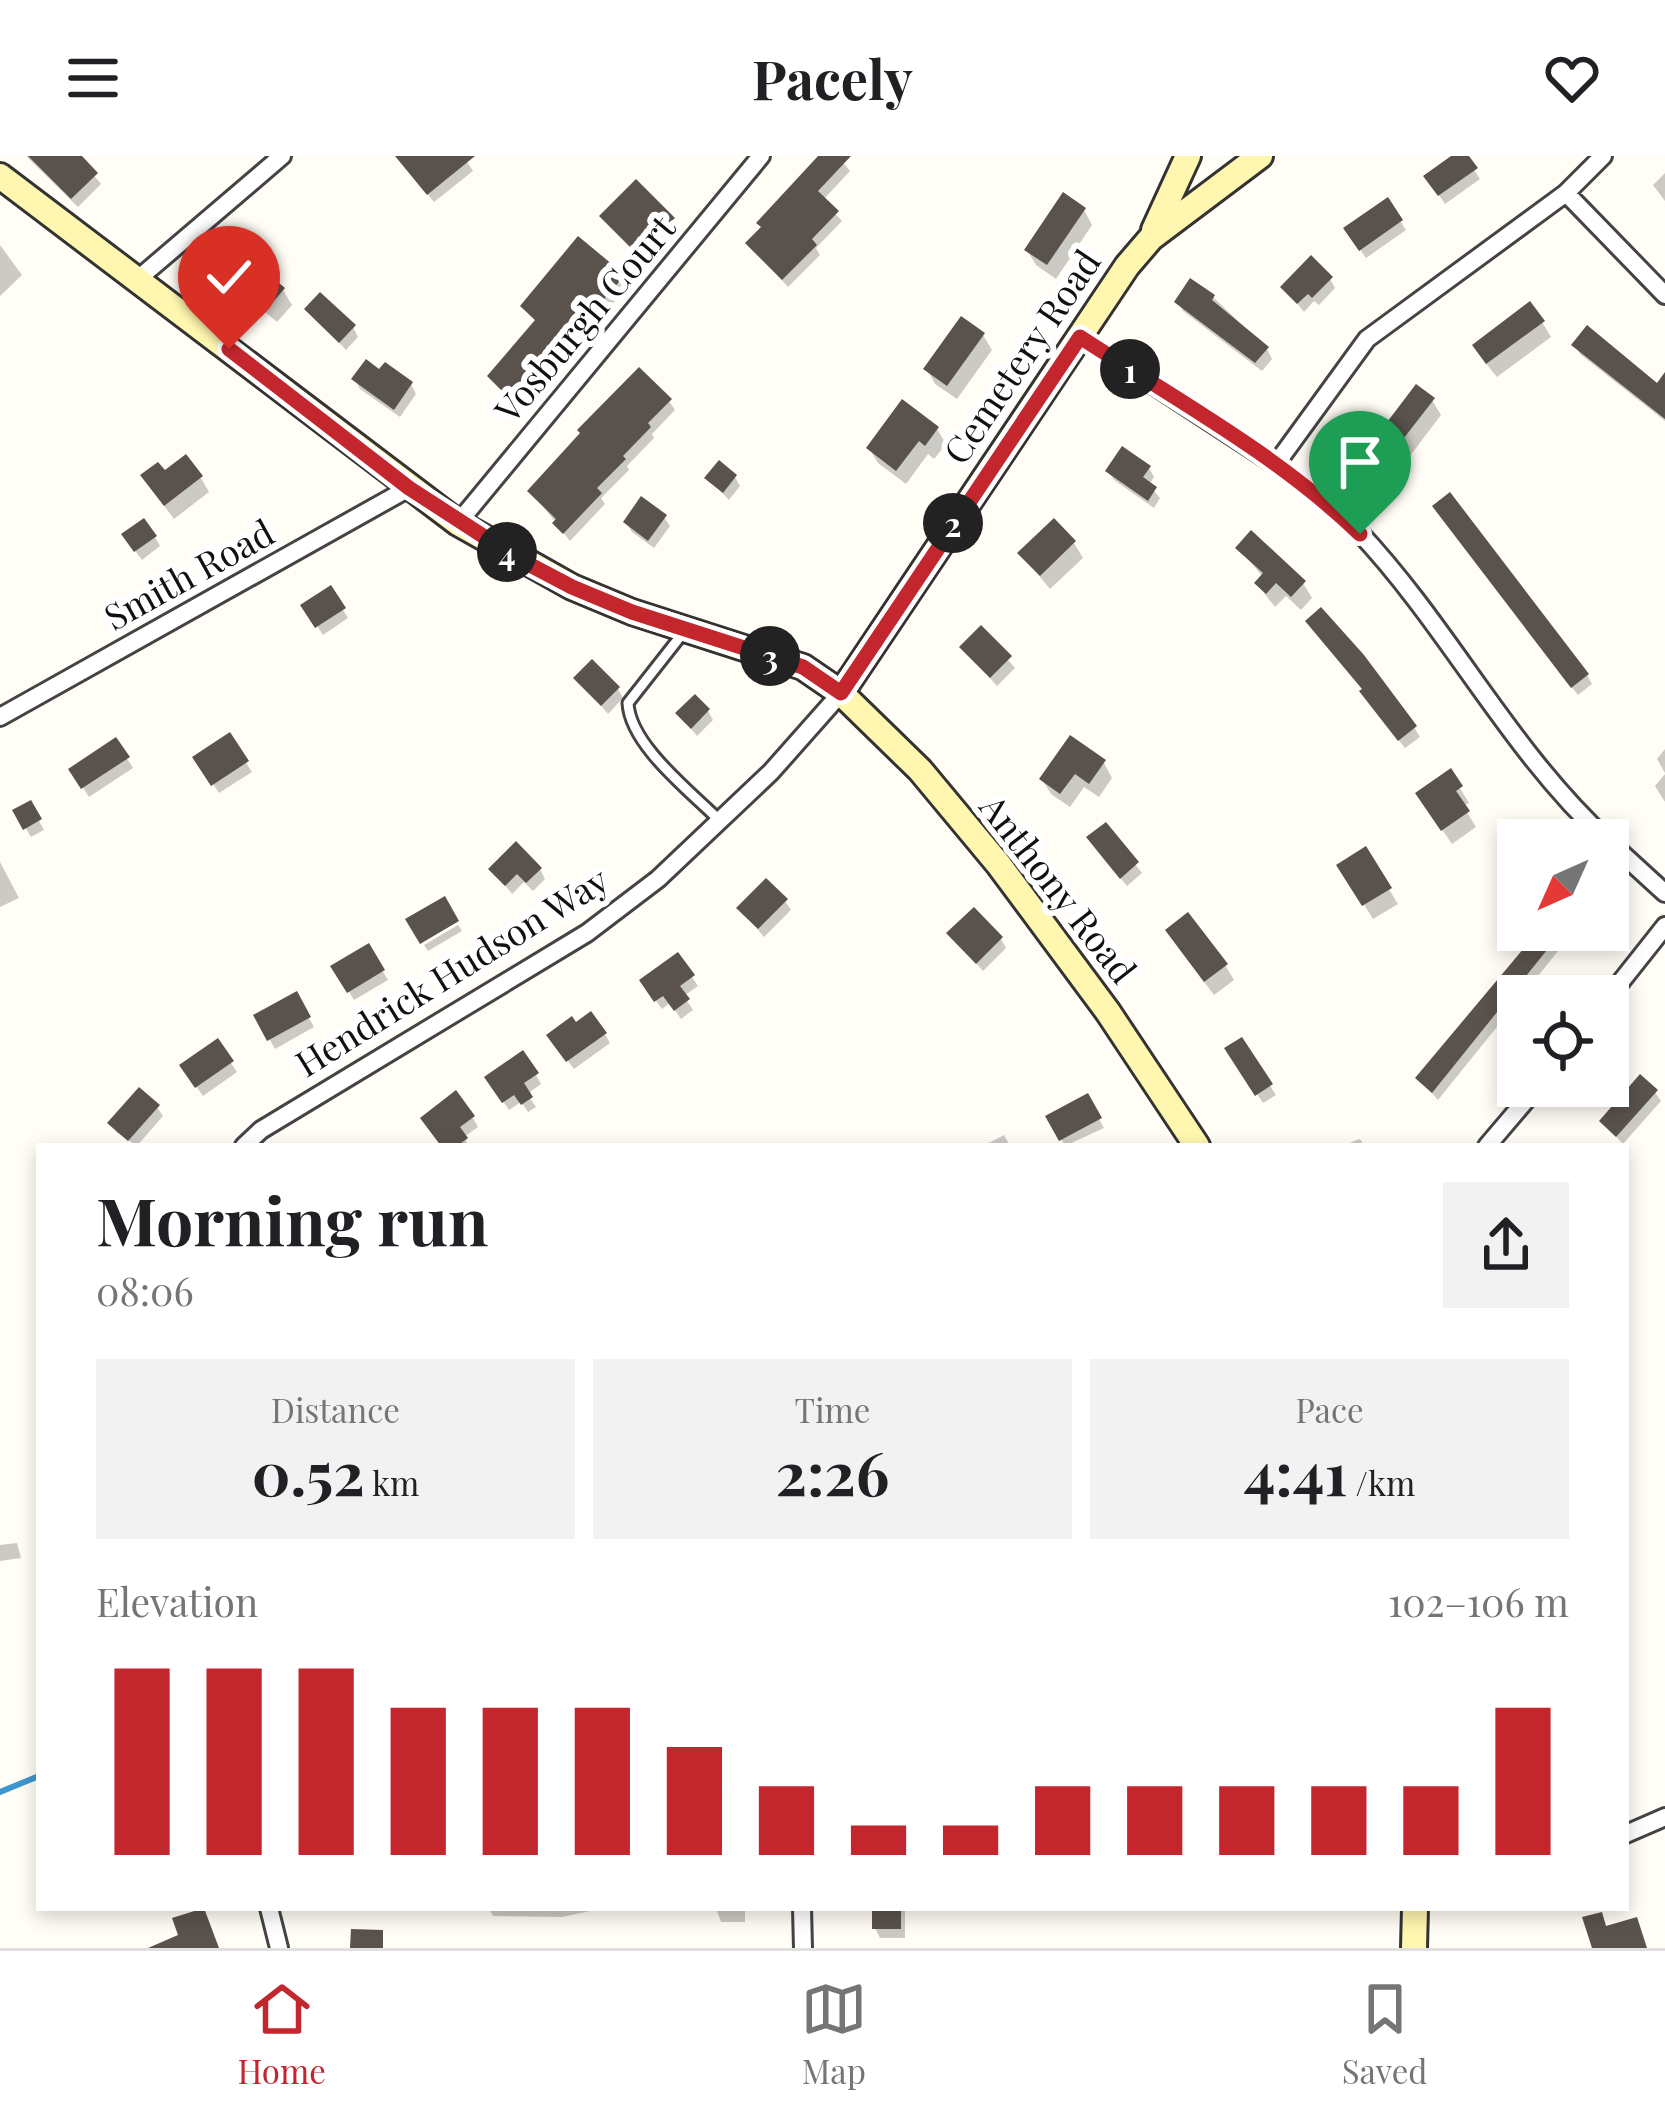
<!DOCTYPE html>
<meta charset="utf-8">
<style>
body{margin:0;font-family:"Playfair Display",serif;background:#f2f2f2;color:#202124;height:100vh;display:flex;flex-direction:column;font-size:45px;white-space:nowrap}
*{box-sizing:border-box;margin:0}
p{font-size:39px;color:#757577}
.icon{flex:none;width:66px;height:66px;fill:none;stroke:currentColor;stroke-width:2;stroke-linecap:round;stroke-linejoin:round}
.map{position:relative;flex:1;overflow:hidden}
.panel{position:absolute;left:36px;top:987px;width:1593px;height:768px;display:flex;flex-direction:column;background:#fff;border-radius:0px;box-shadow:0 6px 18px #0003}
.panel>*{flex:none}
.needle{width:78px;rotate:225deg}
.controls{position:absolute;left:1497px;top:663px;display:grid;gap:24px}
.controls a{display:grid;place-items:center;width:132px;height:132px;border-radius:0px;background:#fff;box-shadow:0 6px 18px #0003;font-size:60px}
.pin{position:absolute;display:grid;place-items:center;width:102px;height:102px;color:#fff;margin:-123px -51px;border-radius:50% 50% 50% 0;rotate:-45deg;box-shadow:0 0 12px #0007}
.pin .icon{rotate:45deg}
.km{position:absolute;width:60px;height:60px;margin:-30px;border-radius:50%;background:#222;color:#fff;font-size:33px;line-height:60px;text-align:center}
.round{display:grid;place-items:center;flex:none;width:126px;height:126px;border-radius:0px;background:#f2f2f2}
.summary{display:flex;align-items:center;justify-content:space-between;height:204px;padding:0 60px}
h1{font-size:66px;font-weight:700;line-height:90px}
.stats{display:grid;grid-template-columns:repeat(3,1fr);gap:18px;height:204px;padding:12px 60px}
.stats div{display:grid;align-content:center;border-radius:0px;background:#f2f2f2;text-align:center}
.stats b{font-size:60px;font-weight:700}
.stats small{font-size:33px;font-weight:400}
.stats p{font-size:33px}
.chart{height:336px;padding:24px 60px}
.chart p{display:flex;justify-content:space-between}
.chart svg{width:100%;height:216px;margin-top:12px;stroke:#c4262e;stroke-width:6}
header{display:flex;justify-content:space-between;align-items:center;height:156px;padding:0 60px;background:#fff;font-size:54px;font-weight:700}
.tabs{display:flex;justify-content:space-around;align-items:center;height:168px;border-top:3px solid #e0e0e0;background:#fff;font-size:33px;color:#757577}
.tabs a{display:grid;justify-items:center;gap:6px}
.tabs .current{color:#c4262e}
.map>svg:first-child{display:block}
</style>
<header><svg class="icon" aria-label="menu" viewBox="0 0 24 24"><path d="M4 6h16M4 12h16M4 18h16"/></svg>Pacely<svg class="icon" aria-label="heart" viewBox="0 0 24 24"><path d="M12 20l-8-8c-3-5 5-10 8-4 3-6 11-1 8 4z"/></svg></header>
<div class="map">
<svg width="1665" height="1792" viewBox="0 0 1665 1792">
<rect width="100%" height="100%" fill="#fffdf5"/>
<!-- shadow -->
<path fill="#0003" d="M26,0H78L101,28L78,51Z
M463,0L473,15L434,46L404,9Z
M823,0H838L850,15L823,44L842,65L816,92L820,99L788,131L749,88Z
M1456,0H1465L1480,23L1445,48L1432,29Z
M1665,17V45L1653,29Z
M1387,45L1406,74L1366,102L1352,82Z
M1084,54L1092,69L1056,123L1036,109L1027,94Z
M603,60L672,64L677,73L644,106Z
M0,89L22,119L0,140Z
M224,114L283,134L292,149L277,166L233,129Z
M623,121L628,130L603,159L606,163L521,254L490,220L537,167L524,151Z
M1330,123L1335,132L1319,149L1314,145L1304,156L1284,131Z
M1213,141L1267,193L1272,203L1262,215L1183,155L1178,146Z
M308,154L353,171L358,181L346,194Z
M1542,166L1551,181L1497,221L1484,205Z
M983,179L992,194L957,243L935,228L927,213Z
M1575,189L1665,234V265L1580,198Z
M355,224L411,228L416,238L400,261L360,233Z
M1432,244L1441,259L1400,313L1384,301L1375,286Z
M669,245L675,254L652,278L654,282L627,310L629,314L601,342L605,348L570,385L531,335Z
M937,273L946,288L934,303L928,298L906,328L878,307L869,292Z
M1149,312L1154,321L1149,329L1160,342L1154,352L1114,324L1108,315Z
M164,318L201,322L209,336L174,363L153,335Z
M735,321L740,330L729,344L708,322Z
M1441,360L1587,519L1592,528L1578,539Z
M664,361L670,370L654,392L632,376L626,367Z
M155,381L160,390L142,404L130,388Z
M1074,387L1083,402L1050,433L1021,398Z
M1239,392L1303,427L1312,442L1301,454L1286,440L1275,451L1257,428L1263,421Z
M330,433L348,462L323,479L304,450Z
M981,473L1015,512L997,530L963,491Z
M577,522L618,533L623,542L608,558Z
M1368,545L1414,571L1420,581L1405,592Z
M708,555L713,564L697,580L679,558Z
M229,580L252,616L219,637L196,602Z
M116,585L133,612L89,641L72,614Z
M1665,593V617L1657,603Z
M1104,607L1112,622L1099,641L1084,631L1070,651L1051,638L1042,623Z
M1450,616L1469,647L1463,650L1476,671L1452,688L1427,652Z
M1665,618V646L1655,630Z
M30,648L44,674L31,681L16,656Z
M1105,670L1142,717L1127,730L1095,691Z
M1365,694L1398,748L1373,763L1340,710Z
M0,706L19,742L0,751Z
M492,713H540L545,723L533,735L524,726L512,738Z
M785,745L791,754L764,781L740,752Z
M458,769L462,775L428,795L424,789Z
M1537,774H1575L1438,944L1418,922L1526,793Z
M950,778L1001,783L1006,792L983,815Z
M1177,790L1225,809L1234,824L1214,839Z
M368,791L388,824L354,844L334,811Z
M692,821L698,830L684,840L693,854L681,863L670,847L662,853L648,834Z
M296,839L314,871L275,893L257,861Z
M605,878L610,887L574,913L556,889Z
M1241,885L1276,939L1263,947L1228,893Z
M217,886L237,916L203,940L188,919Z
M536,919L541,928L527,938L536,951L528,956L521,946L509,954L493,931Z
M1655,936L1661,945L1623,988L1603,966Z
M1087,941L1104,972L1065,990L1049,961Z
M157,951L163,960L137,990L116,976L111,967Z
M473,962L478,971L464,981L469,990H443L429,972Z
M1004,979L1010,990H983Z
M1360,983L1364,990H1341Z
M17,1387L21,1402L0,1405V1389Z
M489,1752H604L562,1761L493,1760Z
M716,1752H745V1766H721Z
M875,1752H905V1782H880L875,1772Z"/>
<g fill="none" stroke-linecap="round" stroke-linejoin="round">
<!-- stream -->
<path stroke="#3f96cf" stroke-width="6" d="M0,1636L39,1620"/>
</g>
<!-- building -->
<path fill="#5a524d" d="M28,0H82L98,17L71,43Z
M395,0H475L427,39Z
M818,0H851L818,35L839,55L812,83L817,89L782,124L745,87L761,71L756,67Z
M1451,0H1469L1478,12L1438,40L1423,20Z
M636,23L675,62L638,99L599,60Z
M1063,36L1086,52L1047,109L1024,94Z
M1388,41L1403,64L1359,95L1343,72Z
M578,80L625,119L599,149L603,152L514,247L487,220L535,164L520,150Z
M238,93L285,132L267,153L220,114Z
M1311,99L1333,121L1312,142L1308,138L1297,148L1280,131Z
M1190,122L1215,139L1212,144L1269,191L1255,207L1174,146Z
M320,136L356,169L339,187L304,153Z
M1530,145L1545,165L1486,208L1472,189Z
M961,160L985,177L947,230L923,213Z
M1587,169L1657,227L1665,216V263L1571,189Z
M366,203L379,213L385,206L413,226L394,254L351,223Z
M639,211L672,243L648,267L651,271L623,300L626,303L597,332L602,337L563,378L552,367L556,363L527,335L580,277L577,274Z
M1416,228L1435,242L1390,300L1372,286Z
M902,243L939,271L925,290L919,285L896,315L866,292Z
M1122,290L1151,310L1143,321L1157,331L1148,345L1105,315Z
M186,298L203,320L164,350L140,319L158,306L165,314Z
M719,304L737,319L723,337L704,322Z
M1450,336L1589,518L1571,532L1432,350Z
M641,340L667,359L648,385L623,366Z
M144,362L157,380L134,396L121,378Z
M1054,362L1076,385L1040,420L1017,397Z
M1251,374L1306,425L1291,441L1276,427L1266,438L1254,427L1263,417L1235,392Z
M331,429L346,452L315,472L300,449Z
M1321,451L1364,499L1417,570L1398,585L1359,535L1362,533L1305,465Z
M981,469L1012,500L990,522L959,491Z
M592,503L620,531L601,550L573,522Z
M695,538L710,553L691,573L675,557Z
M230,576L249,605L211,630L192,601Z
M1070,579L1106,604L1089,628L1075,618L1060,638L1039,623Z
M116,581L130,601L81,633L68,613Z
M1451,612L1463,630L1456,635L1470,655L1441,675L1415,637Z
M31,644L42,663L23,674L12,654Z
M1106,666L1139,706L1120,723L1086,681Z
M516,685L542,712L526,727L517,718L505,730L488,713Z
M1366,690L1392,732L1362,750L1336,709Z
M766,722L788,743L758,773L736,752Z
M445,740L459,765L420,788L405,763Z
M974,751L1003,781L976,808L946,777Z
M1188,756L1228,808L1204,826L1165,774Z
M1532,774H1563L1432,937L1415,922L1524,792L1520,789Z
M369,787L385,814L347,837L330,810Z
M678,796L695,819L680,830L690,843L674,855L663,840L654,846L639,824Z
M297,835L311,861L267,885L253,859Z
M591,855L607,877L566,906L546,879L572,860L576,866Z
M1242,881L1273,928L1255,940L1224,892Z
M218,882L234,905L195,932L179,909Z
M523,894L539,917L524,927L533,941L521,949L514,939L502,947L484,921Z
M1640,918L1658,934L1616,981L1599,965Z
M139,931L160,949L128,985L107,967Z
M456,934L475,960L460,971L468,982L457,990H441L420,962Z
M1088,937L1102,962L1059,985L1045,960Z
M204,1752L219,1792H148L178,1779L172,1762Z
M872,1752H901V1773H872Z
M1602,1756L1606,1770L1637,1761L1647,1792H1592L1582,1761Z
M351,1773L383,1774V1792H350Z"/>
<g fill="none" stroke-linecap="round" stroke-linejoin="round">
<!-- lane casing -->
<g stroke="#444" stroke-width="15">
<path id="lane" d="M683,477L628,547C630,589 690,635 719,664"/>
</g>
<!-- street casing -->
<g stroke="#444" stroke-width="22">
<path id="street" d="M1566,37L1665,139
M138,123L282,0
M1080,181C1129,213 1178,245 1227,277C1273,307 1321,336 1359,376C1450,473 1509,594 1607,684
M1276,308L1367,183L1566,37L1603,0
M458,367L761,0
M0,561L409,332
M1608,685L1665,737
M1608,842L1665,770
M244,990L261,974L587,777L658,723L771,616L841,537
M1487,990L1538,930
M1626,1678L1665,1661
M269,1752L279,1792
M802,1752L803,1792"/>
</g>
<!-- secondary casing -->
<g stroke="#333" stroke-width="30">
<path id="secondary" d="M0,20L458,367L572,431L632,456L803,511L841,537L920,614L999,709L1108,856L1197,990
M1154,74L1188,0
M841,537L1127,110L1151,82L1260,0
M1414,1792L1415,1752"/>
</g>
<!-- lane -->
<use href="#lane" stroke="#fff" stroke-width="9"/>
<!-- street -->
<use href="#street" stroke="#fff" stroke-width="16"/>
<!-- secondary -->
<use href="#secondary" stroke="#fff6b0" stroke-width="24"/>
</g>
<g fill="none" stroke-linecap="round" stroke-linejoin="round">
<!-- route casing -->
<g stroke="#fff" stroke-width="24">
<path id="route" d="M229,193L409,332L517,402L572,431L632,456L803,511L841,537L1080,181C1175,243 1278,299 1360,378"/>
</g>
<!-- route -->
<use href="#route" stroke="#c4262e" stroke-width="15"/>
</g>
<g text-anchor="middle" stroke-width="12" stroke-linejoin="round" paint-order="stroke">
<!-- street labels -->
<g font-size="36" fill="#111" stroke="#fff">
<text transform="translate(585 163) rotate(-50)" y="13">Vosburgh Court</text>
<text transform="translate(1022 201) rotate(-56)" y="13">Cemetery Road</text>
<text transform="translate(189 419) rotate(-29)" y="13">Smith Road</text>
<text transform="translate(1058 733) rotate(52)" y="13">Anthony Road</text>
<text transform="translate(452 816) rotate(-32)" y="13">Hendrick Hudson Way</text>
</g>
</g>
</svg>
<div class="controls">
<a><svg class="needle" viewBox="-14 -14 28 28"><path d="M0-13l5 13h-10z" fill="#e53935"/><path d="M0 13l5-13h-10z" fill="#757577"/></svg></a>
<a><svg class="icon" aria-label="locate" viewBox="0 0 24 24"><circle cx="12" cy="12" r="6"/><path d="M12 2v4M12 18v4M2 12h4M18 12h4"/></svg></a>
</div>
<div class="pin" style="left:1360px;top:378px;background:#1e9e55"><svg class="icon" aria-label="arrive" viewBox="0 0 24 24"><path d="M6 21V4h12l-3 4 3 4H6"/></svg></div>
<div class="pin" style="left:229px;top:193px;background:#d93025"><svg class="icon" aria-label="check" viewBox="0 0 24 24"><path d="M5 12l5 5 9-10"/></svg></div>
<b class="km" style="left:1130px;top:213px">1</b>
<b class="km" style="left:953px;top:367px">2</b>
<b class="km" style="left:770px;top:500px">3</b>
<b class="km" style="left:507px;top:396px">4</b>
<section class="panel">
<div class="summary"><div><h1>Morning run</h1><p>08:06</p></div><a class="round"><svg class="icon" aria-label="share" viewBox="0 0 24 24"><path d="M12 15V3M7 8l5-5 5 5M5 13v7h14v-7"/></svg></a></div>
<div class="stats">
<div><p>Distance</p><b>0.52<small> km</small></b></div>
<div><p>Time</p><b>2:26</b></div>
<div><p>Pace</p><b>4:41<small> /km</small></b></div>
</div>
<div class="chart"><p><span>Elevation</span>102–106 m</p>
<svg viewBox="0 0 160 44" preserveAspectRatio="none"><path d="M5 44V6M15 44V6M25 44V6M35 44V14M45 44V14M55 44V14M65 44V22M75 44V30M85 44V38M95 44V38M105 44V30M115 44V30M125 44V30M135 44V30M145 44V30M155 44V14"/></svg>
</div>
</section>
</div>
<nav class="tabs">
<a class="current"><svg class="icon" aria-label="home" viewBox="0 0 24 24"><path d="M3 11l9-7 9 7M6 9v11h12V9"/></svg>Home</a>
<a><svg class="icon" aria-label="map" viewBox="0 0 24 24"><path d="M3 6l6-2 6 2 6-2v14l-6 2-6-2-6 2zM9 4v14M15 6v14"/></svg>Map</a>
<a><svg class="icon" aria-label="saved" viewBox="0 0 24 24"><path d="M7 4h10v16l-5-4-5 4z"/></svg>Saved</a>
</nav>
